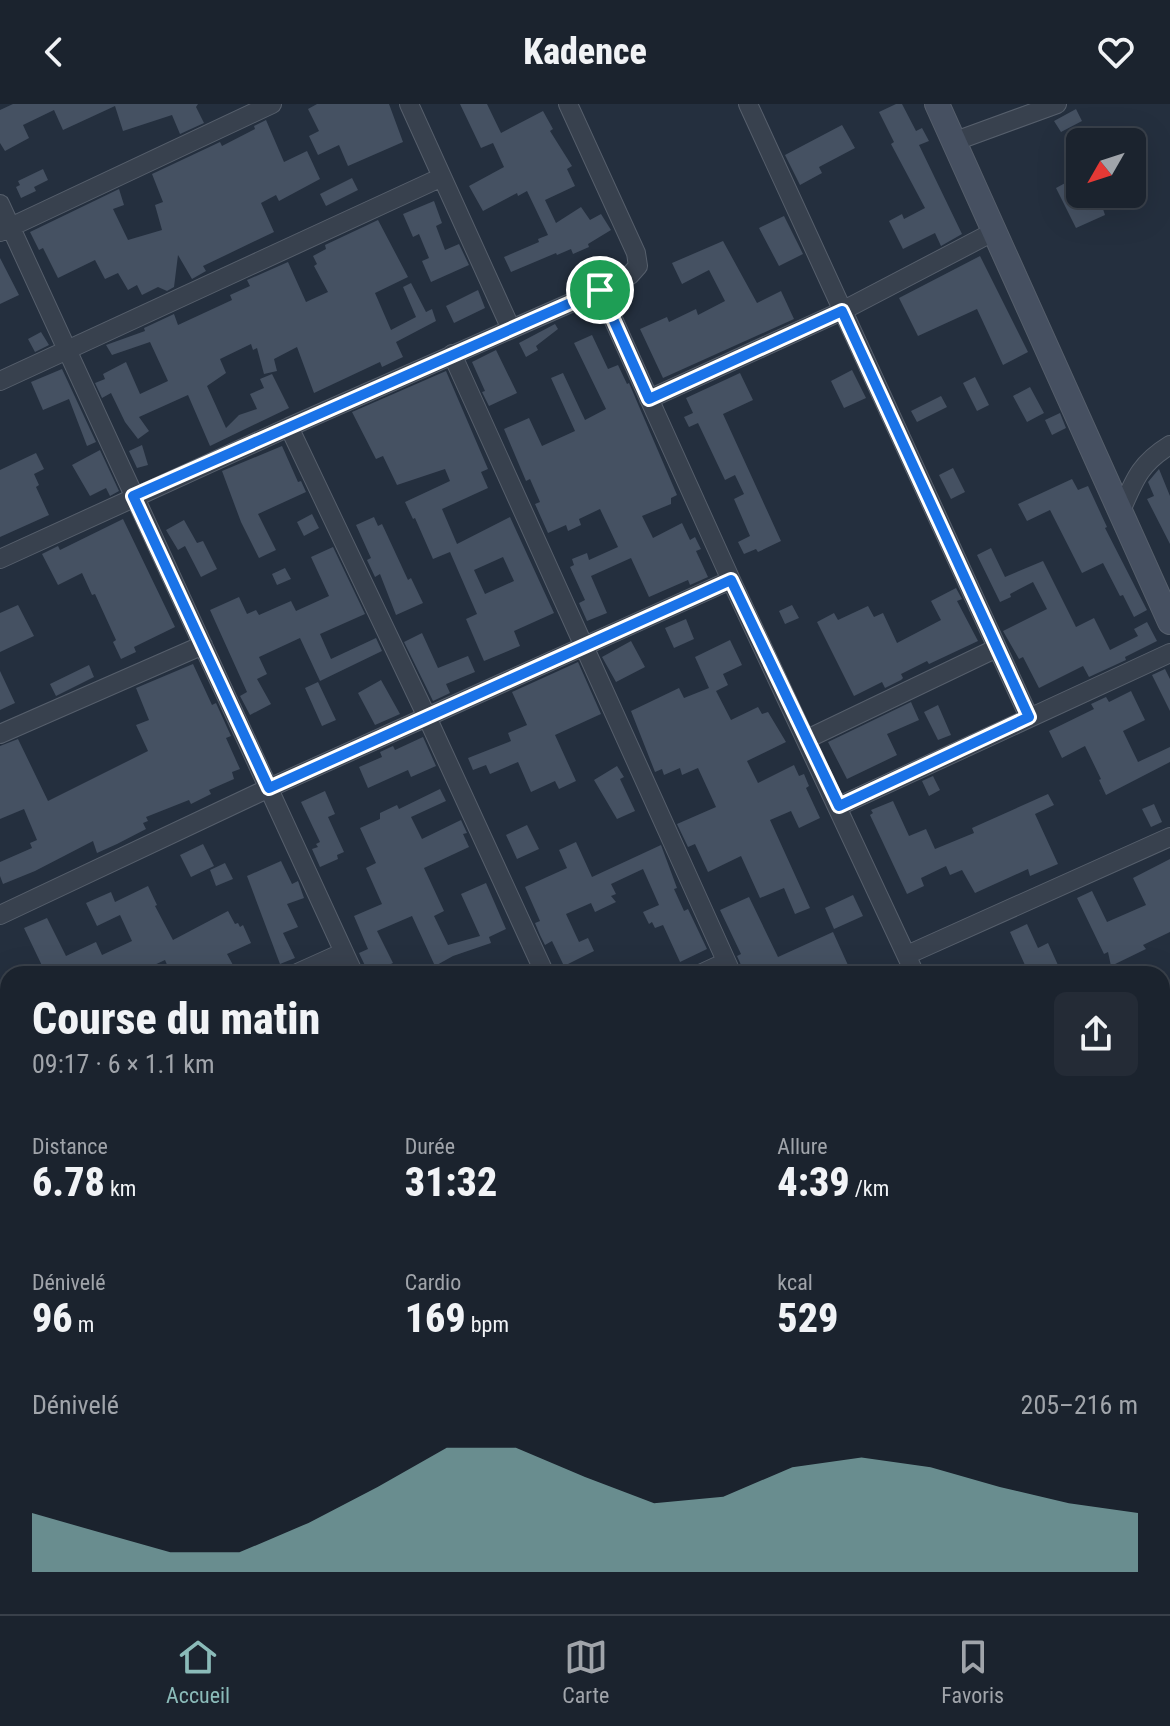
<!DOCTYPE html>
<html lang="fr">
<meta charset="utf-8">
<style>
body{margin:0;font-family:"Roboto Condensed",sans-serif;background:#242b36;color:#f1f3f6;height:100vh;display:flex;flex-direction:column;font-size:30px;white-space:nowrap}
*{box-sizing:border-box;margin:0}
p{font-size:26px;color:#a0a4aa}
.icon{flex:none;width:44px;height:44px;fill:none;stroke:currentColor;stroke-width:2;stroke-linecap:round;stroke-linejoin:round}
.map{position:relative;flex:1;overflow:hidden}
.drawer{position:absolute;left:0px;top:862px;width:1170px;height:648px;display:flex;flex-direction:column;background:#1b232e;border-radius:24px 24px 0 0;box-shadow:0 8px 32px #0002,0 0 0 2px #39404a}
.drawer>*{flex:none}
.needle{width:52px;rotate:231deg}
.buttons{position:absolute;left:1066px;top:24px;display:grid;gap:16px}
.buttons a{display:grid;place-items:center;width:80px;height:80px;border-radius:12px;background:#1b232e;box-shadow:0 8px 32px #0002,0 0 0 2px #39404a;font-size:40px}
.pin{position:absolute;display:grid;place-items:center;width:68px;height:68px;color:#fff;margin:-34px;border:4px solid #fff;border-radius:50%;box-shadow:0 2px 8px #0007}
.round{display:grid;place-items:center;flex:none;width:84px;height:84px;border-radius:12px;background:#242b36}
.overview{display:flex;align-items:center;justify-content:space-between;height:136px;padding:0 32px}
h1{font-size:44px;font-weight:800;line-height:60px}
.metrics{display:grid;grid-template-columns:repeat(3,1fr);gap:12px;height:136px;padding:8px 32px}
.metrics div{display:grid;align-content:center}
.metrics b{font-size:40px;font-weight:800}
.metrics small{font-size:22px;font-weight:400}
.metrics p{font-size:22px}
.chart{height:224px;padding:16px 32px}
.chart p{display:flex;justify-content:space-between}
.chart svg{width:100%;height:144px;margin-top:8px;fill:#8bbbb9;opacity:.7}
header{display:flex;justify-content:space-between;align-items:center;height:104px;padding:0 32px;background:#1b232e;font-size:36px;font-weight:800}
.tab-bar{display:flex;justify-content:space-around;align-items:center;height:112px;border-top:2px solid #39404a;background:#1b232e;font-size:22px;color:#a0a4aa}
.tab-bar a{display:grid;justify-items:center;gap:4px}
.tab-bar .on{color:#8bbbb9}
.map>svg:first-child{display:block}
</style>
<header><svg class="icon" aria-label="back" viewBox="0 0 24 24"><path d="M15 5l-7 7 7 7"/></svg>Kadence<svg class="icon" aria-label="heart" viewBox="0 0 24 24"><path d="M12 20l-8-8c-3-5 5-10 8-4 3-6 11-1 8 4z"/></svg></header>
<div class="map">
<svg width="1170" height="1510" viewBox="0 0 1170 1510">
<rect width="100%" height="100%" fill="#242f3e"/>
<!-- building -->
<path fill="#455162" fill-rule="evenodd" d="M13,0H198L196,3L204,19L180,30L172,11L123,27L115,2L63,26L54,6L23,21L29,34L5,47L0,39V6Z
M317,0H389L403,38L348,62L339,41L318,51L309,32L319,27L308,5Z
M460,0H487L501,29L543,7L553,25L550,27L572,62L567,65L575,82L545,96L556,119L581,103L590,116L601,110L611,126L588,140L589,143L573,150L571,145L557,151L556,149L511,168L504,153L539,138L538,135L548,131L527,87L518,92L517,89L483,107L469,82L504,63L493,39L481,44Z
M896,0H902L916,27L922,24L929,37L919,41L962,130L941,142L935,129L903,145L889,117L902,110L904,115L925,104L891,40L894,38L879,8Z
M1076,5L1082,17L1061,28L1054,17Z
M266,16L284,58L307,47L320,75L279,97L276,91L261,99L274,128L203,162L206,167L192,175L178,151L174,183L167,187L158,183L142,191L137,181L128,186L118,169L105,175L95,156L58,174L43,144L39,146L30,128L119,85L124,101L113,105L128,136L162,126L155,101L163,98L152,70L220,38L222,42L255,25L254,22Z
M842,21L855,44L819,63L822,69L800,81L785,51Z
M43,65L48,76L34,83L36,87L21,94L16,83L20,81L18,77Z
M1080,71V90H1098L1105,111L1076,124L1056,84Z
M352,74L358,86L326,102L320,90Z
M434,97L442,119L436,122L445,146L459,140L469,161L431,178L422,157L429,154L419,130L413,133L403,110Z
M784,112L803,150L779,162L759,124Z
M378,116L408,173L375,189L391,226L416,213L403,183L411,179L426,208L432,205L436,217L396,238L403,253L382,263L380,258L314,289L297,243L274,255L277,267L264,270L257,244L253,246L251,240L220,255L226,269L207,282L226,324L239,311L257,305L250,290L264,284L260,275L272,270L289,304L210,342L188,291L139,313L149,327L138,335L125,318L111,289L102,294L95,279L105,275L103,270L126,258L140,290L168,277L150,238L112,251L106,241L145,227L144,224L174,210L178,221L232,196L230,191L250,182L247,176L288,158L306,198L328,188L314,162L317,160L313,152L326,145L325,141Z
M723,137L757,199L781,187L794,215L663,274L640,225L667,213L669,218L696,205L698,211L725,197L709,166L682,180L672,159Z
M980,152L1028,248L1003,261L977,205L918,232L899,194Z
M0,154L19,191L0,200Z
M478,186L485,204L454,219L446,202Z
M555,220L558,225L536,242L538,246L526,253L519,239Z
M41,228L49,241L35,248L28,235Z
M592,231L608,265L618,261L627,280L629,279L677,391L671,394V400L642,412L653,434L682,419L690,436L695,433L701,445L696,447L708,473L690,481L688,476L649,493L631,454L591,472L607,509L587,517L579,499L585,496L570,463L574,461L572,455L587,449L589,456L618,443L600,405L579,415L581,421L568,427L566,421L548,429L535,400L540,398L530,375L526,377L504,325L529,314L542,342L575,327L551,274L563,269L585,316L606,305L574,239Z
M496,246L517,289L489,302L482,288L485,287L472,258Z
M62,265L96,338L87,342L69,295L43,306L31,278Z
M852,266L866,294L844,304L831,277Z
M446,267L488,365L481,368L488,384L442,405L457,440L510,413L554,509L514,527L520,542L484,557L466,515L477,510L450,448L433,455L415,414L413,415L405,398L450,377L445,365L397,381L383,352L376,355L352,308ZM503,453L514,477L485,490L474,466Z
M740,269L753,296L723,310L781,437L758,448L756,445L744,450L738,438L750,432L734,395L744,390L735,371L725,376L698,319L689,323L684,313L693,309L686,294Z
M975,273L989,301L977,307L963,279Z
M1030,283L1044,309L1027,318L1013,292Z
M941,292L947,303L917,318L911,307Z
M1060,309L1066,324L1052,331L1045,316Z
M142,341L148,361L137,364L129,347Z
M282,342L298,378L301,377L306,388L258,410L276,446L259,454L241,418L222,367Z
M100,346L119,387L110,392L106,384L90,392L72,361Z
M36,349L44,365L34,370L39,381L36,383L49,411L0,433V366Z
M953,364L965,388L951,395L939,371Z
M1159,365L1170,392V440L1147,395L1154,392L1148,378Z
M1072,375L1078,386L1088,382L1107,423L1105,424L1147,506L1134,513L1123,491L1120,492L1103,459L1082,469L1050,406L1027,417L1018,400Z
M312,410L319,424L304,432L297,418Z
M374,413L378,422L382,420L408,476L411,474L423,499L396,511L380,470L375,473L367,456L371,454L356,421Z
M123,415L175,523L134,543L136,548L121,555L113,538L116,536L95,490L92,491L82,469L58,481L42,450L58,442L60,446Z
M184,416L197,439L203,437L217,465L201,473L185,442L178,446L166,426Z
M333,443L365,510L320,530L331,555L376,534L382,547L320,577L300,534L259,553L267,570L257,575L271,600L250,611L240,592L247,588L210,506L239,493L247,510L256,506L259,511L291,497L296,507L329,492L311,453Z
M991,444L1005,473L1043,457L1076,523L1094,514L1110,546L1138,532L1134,525L1147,518L1157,537L1125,553L1126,556L1089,573L1083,562L1039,584L1023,553L1019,555L1003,527L1047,505L1033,478L1010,490L1011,493L1000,498L977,451Z
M285,464L291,475L277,481L272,470Z
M956,484L962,495L957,497L978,537L929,560L927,557L901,570L903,574L901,576L885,584L882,578L854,592L817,518L834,509L838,516L868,502L874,513L883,509L897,539L941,516L931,497Z
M18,501L34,532L0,548V509Z
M792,501L799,514L785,520L779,507Z
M686,515L694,535L674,544L665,524Z
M422,529L438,564L468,552L475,568L446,580L450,589L433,597L404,538Z
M730,536L742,561L723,570L728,581L716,587L731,616L758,603L762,610L768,608L786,638L747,657L758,679L794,661L799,672L804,670L809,682L806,684L820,714L799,724L791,707L770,716L810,804L795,810L784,784L760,794L741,752L708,768L695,740L688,743L677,720L716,703L698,664L682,671L680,664L664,671L662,665L655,668L631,607L679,584L684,594L709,584L695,553Z
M631,537L645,563L616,578L602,553Z
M578,558L601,610L555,631L576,677L559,685L555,677L531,688L518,658L490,670L486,661L473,666L468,654L511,637L508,629L527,621L512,588Z
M193,560L212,601L216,599L231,632L226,634L240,665L232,668L234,675L209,686L211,690L191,700L189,696L146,713L148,717L143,719L146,725L117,740L97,749L93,737L35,767L3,780L0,772V758L32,744L30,739L37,736L24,705L0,715V642L18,635L48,697L148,647L136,621L149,616L136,584Z
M89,561L94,573L56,592L50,580Z
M1165,565L1170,575V607L1152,571Z
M0,567L15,599L0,606Z
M381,576L400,610L375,621L358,589Z
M318,578L336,616L322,622L305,584Z
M1131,587L1145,616L1123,627L1138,658L1170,643V658L1106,691L1099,676L1101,675L1085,642L1062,654L1049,627L1094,605L1091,600L1106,593L1109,598Z
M911,598L919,616L887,630L897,651L847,675L828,638Z
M938,601L951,631L938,636L924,608Z
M423,633L436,662L411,673L408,666L368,684L359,663L382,653L380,648L393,642L395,646Z
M617,662L624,673L620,675L635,707L617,715L594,676Z
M933,672L940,686L929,692L922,677Z
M440,685L446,697L411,713L422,735L461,716L467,729L463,730L469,743L424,764L444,807L434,812L448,841L480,832L461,790L486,779L506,825L489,833L491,839L453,852L435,862L412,812L377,827L393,859L369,870L359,849L368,845L354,812L382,800L366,764L376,759L360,724L380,715V709L397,701L399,705Z
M325,687L335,710L328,713L344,748L337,751L338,755L320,763L312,745L318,743L316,740L320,738L301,698Z
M1048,690L1054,701L1035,710L1058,760L1030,772L1028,765L975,789L962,766L950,771L946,762L921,774L924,782L907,790L870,711L873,709L871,706L893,697L909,732L926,725L935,745L974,729L972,724Z
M1154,700L1162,718L1151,723L1142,705Z
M527,721L539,745L517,755L506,731Z
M576,738L592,773L661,741L677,784L674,785L684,807L688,805L707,845L680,858L663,821L655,824L652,818L649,820L643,808L659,801L643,765L611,780L616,790L611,792L616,798L595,808L591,799L566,810L579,838L588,834L594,847L564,862L552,837L545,841L540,831L535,819L540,817L525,783L567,764L559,746Z
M203,740L214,762L191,773L180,751Z
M1170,755V828L1143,841L1146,845L1111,862L1108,848L1104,850L1077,794L1092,787L1107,818L1146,801L1133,774Z
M281,757L292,780L298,777L304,794L287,800L298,823L283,829L295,854L280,860L247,772Z
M225,759L233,775L216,782L210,766Z
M148,782L157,801L155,802L173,836L228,807L235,820L238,819L240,823L243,821L251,839L227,850L233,861L223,866L225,870H171L165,856L135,870H101L96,861L77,870H46L24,824L47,814L66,852L96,838L102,851L132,837L120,811L97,822L86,799L111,788L115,798Z
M853,791L863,812L834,825L825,804Z
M749,793L778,853L833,828L852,870H745L737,852L741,850L720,806Z
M1027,820L1038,844L1048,839L1062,870H1029L1010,828Z"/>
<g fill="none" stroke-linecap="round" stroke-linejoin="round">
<!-- street casing -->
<g stroke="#565f6c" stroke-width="20">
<path id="street" d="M409,0L511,225
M568,0L636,149L638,162L630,171L600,186L731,476L915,870
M748,0L1029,613
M953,38L1057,0
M0,100L354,870
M0,128L272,0
M452,250L732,870
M0,277L442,73
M649,295L842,207L993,128
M289,323L600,186
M1120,409C1134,377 1139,360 1170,341
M0,455L289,323L427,613L545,870
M0,630L203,541
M807,635L997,544
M839,702L1170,549
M0,811L269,684L731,476
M907,851L1170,733
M295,870L344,848
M700,870L726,858
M1162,940L1170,958
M0,986L8,1003
M1162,1270L1170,1288
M0,1382L8,1399
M1162,1403L1170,1400
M55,1502L59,1510
M237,1502L240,1510
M418,1502L422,1510
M547,1502L551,1510
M726,1502L730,1510
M907,1502L910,1510
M1088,1502L1091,1510
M931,1510L948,1502"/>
</g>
<!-- secondary casing -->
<g stroke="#565f6c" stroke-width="26">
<path id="secondary" d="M937,0L1170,518
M1162,933L1170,929
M0,1472L8,1468"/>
</g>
<!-- street -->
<use href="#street" stroke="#38414e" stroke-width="18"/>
<!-- secondary -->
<use href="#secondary" stroke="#465061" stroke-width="24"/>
</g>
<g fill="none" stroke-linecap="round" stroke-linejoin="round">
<!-- route casing -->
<g stroke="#fff" stroke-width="16">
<path id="route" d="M600,186L649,295L842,207L1029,613L839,702L731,476L269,684L133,392Z"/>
</g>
<!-- route -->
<use href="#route" stroke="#1a73e8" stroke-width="10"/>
</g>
</svg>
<div class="buttons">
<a><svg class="needle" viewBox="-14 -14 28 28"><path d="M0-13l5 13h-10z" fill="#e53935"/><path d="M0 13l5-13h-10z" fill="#a0a4aa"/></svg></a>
</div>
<div class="pin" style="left:600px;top:186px;background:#1e9e55"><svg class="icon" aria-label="arrive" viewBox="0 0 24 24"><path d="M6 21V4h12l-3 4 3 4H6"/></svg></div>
<section class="drawer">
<div class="overview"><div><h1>Course du matin</h1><p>09:17 · 6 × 1.1 km</p></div><a class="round"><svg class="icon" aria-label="share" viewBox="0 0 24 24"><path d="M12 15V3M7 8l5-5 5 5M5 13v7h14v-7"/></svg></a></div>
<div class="metrics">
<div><p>Distance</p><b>6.78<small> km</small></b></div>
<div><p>Durée</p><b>31:32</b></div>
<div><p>Allure</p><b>4:39<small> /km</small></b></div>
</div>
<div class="metrics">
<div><p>Dénivelé</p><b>96<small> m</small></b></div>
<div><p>Cardio</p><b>169<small> bpm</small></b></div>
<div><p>kcal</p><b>529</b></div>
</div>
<div class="chart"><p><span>Dénivelé</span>205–216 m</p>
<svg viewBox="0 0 160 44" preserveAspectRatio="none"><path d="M0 44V26L10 32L20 38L30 38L40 29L50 18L60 6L70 6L80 15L90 23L100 21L110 12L120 9L130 12L140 18L150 23L160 26V44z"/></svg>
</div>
</section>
</div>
<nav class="tab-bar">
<a class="on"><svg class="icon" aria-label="home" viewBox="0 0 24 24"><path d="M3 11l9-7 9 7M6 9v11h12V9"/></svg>Accueil</a>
<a><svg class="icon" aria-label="map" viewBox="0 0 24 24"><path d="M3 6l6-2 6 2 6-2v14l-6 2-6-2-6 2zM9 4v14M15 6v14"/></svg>Carte</a>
<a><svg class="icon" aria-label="saved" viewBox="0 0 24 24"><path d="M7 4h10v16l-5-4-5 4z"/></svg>Favoris</a>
</nav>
